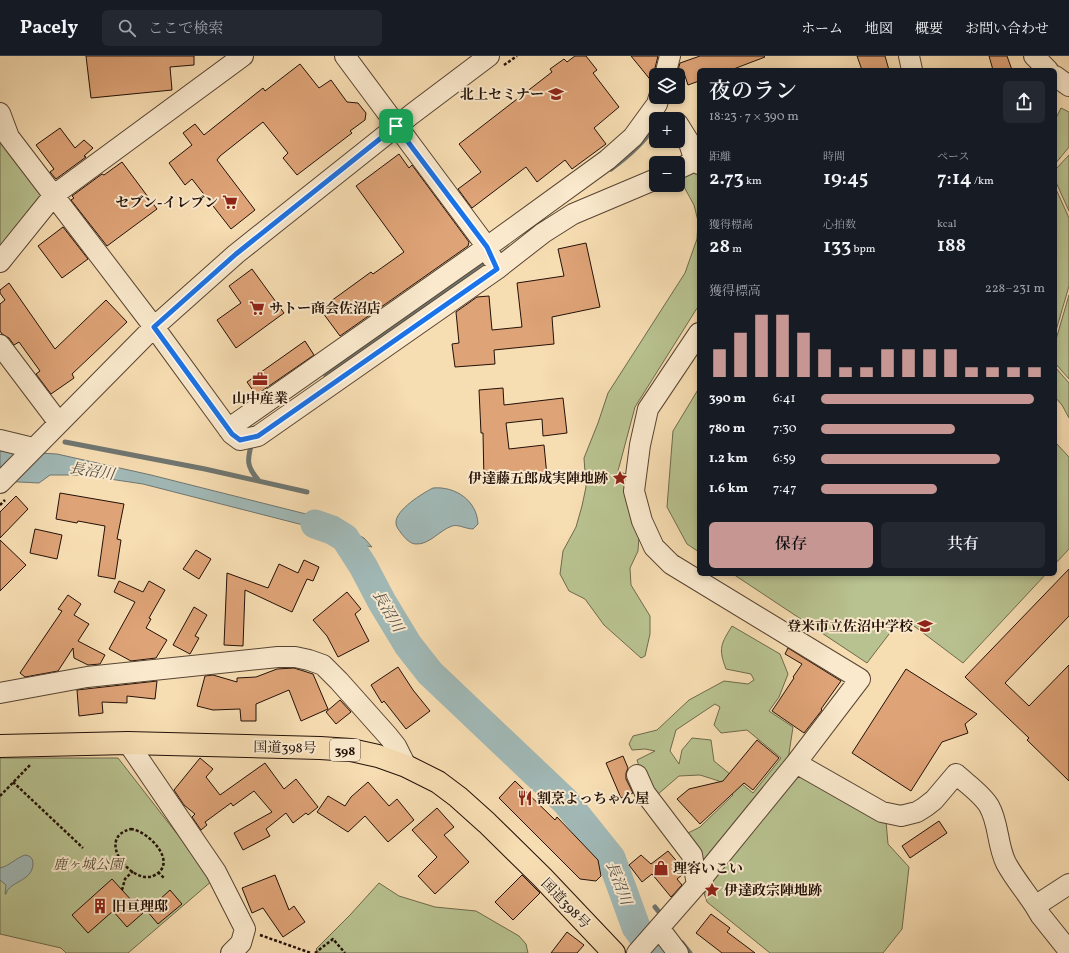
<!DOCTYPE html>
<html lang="ja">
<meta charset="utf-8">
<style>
body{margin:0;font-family:Vollkorn,"Noto Serif JP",serif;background:#242831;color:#f1f3f6;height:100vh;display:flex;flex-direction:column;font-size:15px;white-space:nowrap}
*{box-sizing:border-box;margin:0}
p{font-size:13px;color:#9ea1a6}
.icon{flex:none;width:22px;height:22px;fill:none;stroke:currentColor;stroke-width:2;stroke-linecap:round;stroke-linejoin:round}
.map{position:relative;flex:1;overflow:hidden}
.sheet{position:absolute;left:697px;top:12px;width:360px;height:508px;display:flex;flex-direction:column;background:#171b24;border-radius:6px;box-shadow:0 2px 6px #0003}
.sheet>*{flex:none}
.tools{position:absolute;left:649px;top:12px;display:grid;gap:8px}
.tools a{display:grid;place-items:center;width:36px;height:36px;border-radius:6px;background:#171b24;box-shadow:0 2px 6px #0003;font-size:20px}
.pin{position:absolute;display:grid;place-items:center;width:34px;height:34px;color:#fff;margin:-17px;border-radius:8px;box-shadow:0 2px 6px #0006}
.round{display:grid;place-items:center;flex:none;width:42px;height:42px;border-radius:6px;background:#242831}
.overview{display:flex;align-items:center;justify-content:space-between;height:68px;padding:0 12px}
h1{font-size:22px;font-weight:600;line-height:30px}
.metrics{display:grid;grid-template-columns:repeat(3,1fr);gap:6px;height:68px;padding:4px 12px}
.metrics div{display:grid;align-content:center}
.metrics b{font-size:20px;font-weight:600}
.metrics small{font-size:11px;font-weight:400}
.metrics p{font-size:11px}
.chart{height:112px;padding:8px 12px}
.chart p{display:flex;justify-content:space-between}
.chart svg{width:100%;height:72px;margin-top:4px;stroke:#c59692;stroke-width:6}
.cta{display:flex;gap:8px;margin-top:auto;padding:8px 12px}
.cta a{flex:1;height:46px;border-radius:6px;background:#c59692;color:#111;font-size:16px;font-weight:600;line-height:46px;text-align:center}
.cta a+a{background:#242831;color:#f1f3f6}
ul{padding:0 12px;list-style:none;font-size:13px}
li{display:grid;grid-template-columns:64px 48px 1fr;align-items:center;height:30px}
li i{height:10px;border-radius:5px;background:#c59692}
header{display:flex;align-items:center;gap:24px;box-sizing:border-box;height:56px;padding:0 20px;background:#171b24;border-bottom:1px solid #363941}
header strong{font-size:19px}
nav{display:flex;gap:22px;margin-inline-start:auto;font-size:14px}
.search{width:280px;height:36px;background:#242831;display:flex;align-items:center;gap:10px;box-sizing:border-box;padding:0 14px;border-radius:6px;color:#9ea1a6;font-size:15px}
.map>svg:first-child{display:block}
</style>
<header>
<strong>Pacely</strong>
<div class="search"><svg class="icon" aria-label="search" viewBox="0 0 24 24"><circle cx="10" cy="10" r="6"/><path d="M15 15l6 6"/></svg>ここで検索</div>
<nav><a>ホーム</a><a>地図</a><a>概要</a><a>お問い合わせ</a></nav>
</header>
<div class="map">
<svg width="1069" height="897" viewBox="0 0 1069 897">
<rect width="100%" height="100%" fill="#f7ddb2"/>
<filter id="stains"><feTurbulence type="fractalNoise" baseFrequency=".005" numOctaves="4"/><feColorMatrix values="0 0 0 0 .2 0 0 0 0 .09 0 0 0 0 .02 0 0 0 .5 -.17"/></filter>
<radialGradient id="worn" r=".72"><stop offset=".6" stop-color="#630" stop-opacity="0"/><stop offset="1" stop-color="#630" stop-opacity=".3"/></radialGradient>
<!-- green -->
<path fill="#b8c290" stroke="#6e6a4c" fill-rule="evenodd" d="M1061,52L1069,56V91L1055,108V64Z
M0,83L43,138L0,198Z
M1069,99V155L1055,124V114Z
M699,113V249L635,351L618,415L628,419L639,480L638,495L630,512L631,529L650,560V578L645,600L641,602L604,569L585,543L569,535L560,518L563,495L576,471L582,450L586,431L584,402L598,367L608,337L685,217L697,183L698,165L694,149L678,120Z
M1055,131L1069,162V230L1055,278Z
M1069,239V323L1055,307V287Z
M1055,311L1069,327V362L1062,349L1055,341Z
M699,332V496L687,488L667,451L673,375Z
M1055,386L1069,401V493L1055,508Z
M733,518H1046L963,607L902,561L867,607Z
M732,570L780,598L788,618L779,641L769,655L793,671L788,704L701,812L647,736L637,704L655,695L645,693L632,694L629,688L633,680L657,674L689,644L724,625L748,628L754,624L751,618L726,613C718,592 721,588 732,570ZM715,648L720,651L714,669L721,677L747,674L781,702L753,737L714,705L711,684L692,682L682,694L679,708L670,695L676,674ZM700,719L719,725L733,739L700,771L688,777L657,739L679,720Z
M0,702H118L213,824L128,897H66L61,892L0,878Z
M801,719L886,765L888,788L909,811L902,873L883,897H770L707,846L703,834L794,721Z
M379,827L399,840L435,851L476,855L519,880L526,888L528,897H319L316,893L350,859Z"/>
<!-- water -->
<path fill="#a1b9b7" stroke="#6f7671" d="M0,395L57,398L151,419L314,460L340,470L364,482L372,491L338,484L329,478L307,470L143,428L83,419H50L39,427L0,425Z
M433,432C456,430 477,445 478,468L473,473C466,473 458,468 452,470C440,474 429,489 416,488C410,488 405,482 401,477C399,474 396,471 396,467C395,454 423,437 433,432Z
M25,799L29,800C32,802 33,804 33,808C32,826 9,825 6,838H5L6,829L0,824V812C9,810 16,802 25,799Z"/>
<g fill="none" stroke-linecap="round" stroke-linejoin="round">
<!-- stream -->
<path stroke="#6f7671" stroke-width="5" d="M611,113C629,100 644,87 656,68
M326,320L488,203
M65,386L205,413L307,436
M252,386C247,404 246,410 259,425
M655,851L659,856
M682,887L690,897"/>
<!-- river -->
<path stroke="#a1b9b7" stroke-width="29" d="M315,468L332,474L345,482L363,510L382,546L408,589L430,617L566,746L611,802L636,871L655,897"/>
</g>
<!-- building -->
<path fill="#dea377" stroke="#231108" d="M86,0H194V9L170,11L172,34L91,42Z
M575,0H586L597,14L593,17L619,51L594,72L606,88L572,113L565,104L537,126L526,111L472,152L458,133L481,116L459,88L552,16L550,13L564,3L567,6Z
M631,0H658L654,16L655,25L653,27Z
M700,0H764L765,1L731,14H699V25L688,29L683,14H678L680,7Z
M857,0H885L889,14H862Z
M989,0H1007L1012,14H993Z
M300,8L319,32L331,24L347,46L358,47L366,57L365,64L350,75L352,77L297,119L283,102L288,97L263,66L220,100L217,104L255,154L231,173L192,123L185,129L169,107L192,89L183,77L195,68L204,79L263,32L265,35Z
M60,72L75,92L84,84L93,92L84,100L86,101L56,123L50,116L54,113L36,89Z
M399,98L409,112L412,109L469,186L468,190L340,280L320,253L371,216L373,218L404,196L356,130Z
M122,106L157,153L107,190L71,144L74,142L72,140L102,118L104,119Z
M63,171L88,203L62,222L38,190Z
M586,187L600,251L552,261L554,288L494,294L495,308L455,311L452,288L459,287L456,256L477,241L489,240L492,274L522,271L517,227L564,220L558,193Z
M252,213L284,257L236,292L217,264L241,247L229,230Z
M9,227L55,293L106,244L127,266L72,318L74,322L51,338L36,318L40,315L19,286L14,289L9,282L2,278L0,275V248L5,244L0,237V234Z
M305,285L314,299L256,339L247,326Z
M503,332L504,349L563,342L567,377L543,380L542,363L506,367L509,393L544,389L547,420L484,426L483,377H481L479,334Z
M60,437L124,448L117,483L121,484L115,523L98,520L105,470L78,465L77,467L56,463Z
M16,440L28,453L0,482V456Z
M35,473L62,479L57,503L30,497Z
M0,484L26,509L0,535Z
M196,494L211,503L199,523L183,513Z
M304,504L319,511L313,525L307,523L292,556L245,534L243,590L224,589L227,517L268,532L279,508L298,517Z
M1069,513V560L1005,627L1029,650L1069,609V725L1027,684L1029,682L965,621Z
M119,525L143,536L149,525L165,534L149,562L151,563L146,572L167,584L156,602L131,605L109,593L135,546L114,536Z
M347,536L361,553L355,558L369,585L338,601L327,580L313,564Z
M68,539L81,548L74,559L89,568L78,585L105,599L100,608L88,609L74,602L73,592L58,615L25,621L20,617L62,555L58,553Z
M194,551L207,559L195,580L199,582L190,598L173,589Z
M788,592L841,625L821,653L822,654L804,677L772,655L794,622L793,621L802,608L785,598Z
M398,611L413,634L430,655L406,673L384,645L382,647L371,629Z
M294,612L313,618L328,653L301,665L289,634L256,648V665H241L240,653L213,654L197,650L205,620L213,619L237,626V622L256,621L277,613Z
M906,613L977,658L965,668L968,677L942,686L911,735L852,697Z
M157,625L155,643L127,640V647L102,646L103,657L79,660L77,634Z
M340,644L351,656L336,668L326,656Z
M757,684L779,702L753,734L744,727L700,768L677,743L689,733L723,725Z
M623,700L628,712L626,717V723L633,737L621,742L606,707Z
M200,702L213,713L206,721L220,739L265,707L284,733L296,723L318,751L308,759L306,757L293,767L286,757L266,773L270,780L243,794L234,777L272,756L254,735L233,750L231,747L205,766L207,769L201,774L192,761L195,758L184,749L174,734Z
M515,725L555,764L557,761L598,804L601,820L596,825L580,823L499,742Z
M368,726L389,750L397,743L414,764L388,786L365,760L348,776L317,756L328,740L345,750L351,741Z
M437,752L454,771L444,779L469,806L435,838L418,820L437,801L412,774Z
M939,765L947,777L910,802L902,790Z
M668,795L680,809L676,812L682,819L677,823L682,829L671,841L652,818L642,826L629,809L641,799L651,808Z
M275,819L289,854L294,850L305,866L283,881L263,852L252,857L242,832Z
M522,819L540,837L513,864L495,846Z
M112,823L143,857L127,871L113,855L88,877L72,859Z
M170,834L182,848L158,868L147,855Z
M711,858L730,872L727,876L755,897H722L696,877Z
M567,876L584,889L577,897H551Z"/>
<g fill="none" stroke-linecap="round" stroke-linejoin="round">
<!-- minor casing -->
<g stroke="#584432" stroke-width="22">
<path id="minor" d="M345,0L487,191L492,202
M909,0L912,14
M1034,0L1048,14
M665,19L670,0
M1055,20L1069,30
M0,57L9,81L154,271L232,378L240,384L258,380L497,213L543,177L573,158L656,123
M678,68L688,84L695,105L699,108
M678,113L699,103
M0,206L54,139L243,0
M699,277L648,353L640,389L634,435L642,465L654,491L671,508L860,623L796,707
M0,289L59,367
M228,373L487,191L607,104L633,81L657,48L659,41
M0,384L33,392
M0,427L154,271L236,198L412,58L489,0
M0,637L87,621L278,601H295L309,604L323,609L339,625L388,680L396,690L406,710
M128,687L216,816L245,873L241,887L231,897
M637,719L645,737L692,799L697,829
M1069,828L1035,850L1041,860L1069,895
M659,872L678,897
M637,897L694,832L796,707L882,756L901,760L917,756L925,751L934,744L956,718C967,728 982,738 989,750C999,767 997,789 1006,807C1014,822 1026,836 1035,850"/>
</g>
<!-- highway casing -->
<g stroke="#231108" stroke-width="24">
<path id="highway" d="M0,690L128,687L320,692L351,694L378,700L406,710L438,726L458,741L487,767L542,821L614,897"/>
</g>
<!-- path -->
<path stroke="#231108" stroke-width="2.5" stroke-dasharray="3 2" stroke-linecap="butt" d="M504,9L517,0
M0,449L5,444
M13,726L83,792
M0,740L30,709
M131,773C149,775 180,808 153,820C132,829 94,782 131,773Z
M158,816L165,823
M122,834L125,823L133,815
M260,879L311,897
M315,897L333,883L345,897"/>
<!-- minor -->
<use href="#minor" stroke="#fae9cd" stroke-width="20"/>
<!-- highway -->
<use href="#highway" stroke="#f7ddb2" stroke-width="22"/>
</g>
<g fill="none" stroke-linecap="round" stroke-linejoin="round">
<!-- route casing -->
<g stroke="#fff" stroke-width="8">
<path id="route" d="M396,70L487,191L497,213L258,380L240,384L232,378L154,271L236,198Z"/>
</g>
<!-- route -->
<use href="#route" stroke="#1a73e8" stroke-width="5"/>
</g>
<!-- icons -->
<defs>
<g id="school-bare" transform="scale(1.2)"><path d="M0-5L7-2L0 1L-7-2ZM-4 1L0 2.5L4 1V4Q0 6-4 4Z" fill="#8f2418" stroke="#fae9cd" stroke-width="2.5" paint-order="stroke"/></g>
<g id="supermarket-bare" transform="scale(1.2)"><path d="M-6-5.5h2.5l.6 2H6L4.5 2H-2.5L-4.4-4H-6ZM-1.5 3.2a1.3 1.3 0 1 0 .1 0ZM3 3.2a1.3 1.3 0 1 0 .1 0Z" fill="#8f2418" stroke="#fae9cd" stroke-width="2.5" paint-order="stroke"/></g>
<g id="office-bare" transform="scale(1.2)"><path d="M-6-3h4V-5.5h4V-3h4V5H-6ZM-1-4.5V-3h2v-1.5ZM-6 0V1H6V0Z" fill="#8f2418" stroke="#fae9cd" stroke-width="2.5" paint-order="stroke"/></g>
<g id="sight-bare" transform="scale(1.2)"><path d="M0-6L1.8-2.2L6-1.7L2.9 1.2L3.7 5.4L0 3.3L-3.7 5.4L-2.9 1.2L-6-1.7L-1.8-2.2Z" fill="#8f2418" stroke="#fae9cd" stroke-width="2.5" paint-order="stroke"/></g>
<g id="restaurant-bare" transform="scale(1.2)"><path d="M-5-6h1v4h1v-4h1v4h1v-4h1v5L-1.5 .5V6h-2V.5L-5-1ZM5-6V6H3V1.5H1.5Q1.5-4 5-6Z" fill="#8f2418" stroke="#fae9cd" stroke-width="2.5" paint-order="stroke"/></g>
<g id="shop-bare" transform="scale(1.2)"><path d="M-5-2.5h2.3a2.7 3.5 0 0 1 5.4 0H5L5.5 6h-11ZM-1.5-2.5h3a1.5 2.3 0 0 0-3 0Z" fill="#8f2418" stroke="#fae9cd" stroke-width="2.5" paint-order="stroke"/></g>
<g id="building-bare" transform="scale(1.2)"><path d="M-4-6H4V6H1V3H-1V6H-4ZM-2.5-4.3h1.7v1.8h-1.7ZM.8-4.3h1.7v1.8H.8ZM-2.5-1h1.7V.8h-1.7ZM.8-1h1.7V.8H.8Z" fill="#8f2418" stroke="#fae9cd" stroke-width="2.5" paint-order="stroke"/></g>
</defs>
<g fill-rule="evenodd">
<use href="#school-bare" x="556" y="38"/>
<use href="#supermarket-bare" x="230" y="146"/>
<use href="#supermarket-bare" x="257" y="252"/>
<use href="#office-bare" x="260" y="323"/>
<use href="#sight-bare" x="620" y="422"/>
<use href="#school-bare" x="925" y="570"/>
<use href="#restaurant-bare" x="525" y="742"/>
<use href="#shop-bare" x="661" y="812"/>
<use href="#sight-bare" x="712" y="834"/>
<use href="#building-bare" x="100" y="850"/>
</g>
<g text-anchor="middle" stroke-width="4" stroke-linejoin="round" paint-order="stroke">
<!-- shield labels -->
<rect fill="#fae9cd" stroke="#645243" stroke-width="1" x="330" y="683" width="30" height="22" rx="3"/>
<g font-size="13" font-weight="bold" fill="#231108">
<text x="345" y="699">398</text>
</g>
<!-- poi labels -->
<g font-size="14" font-weight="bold" fill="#231108" stroke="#fae9cd" text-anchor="start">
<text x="544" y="43" text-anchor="end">北上セミナー</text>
<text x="218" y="151" text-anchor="end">セブン-イレブン</text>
<text x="269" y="257">サトー商会佐沼店</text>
<text x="260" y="347" text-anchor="middle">山中産業</text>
<text x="608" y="427" text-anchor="end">伊達藤五郎成実陣地跡</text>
<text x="913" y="575" text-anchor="end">登米市立佐沼中学校</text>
<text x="537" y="747">割烹よっちゃん屋</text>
<text x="673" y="817">理容いこい</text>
<text x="724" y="839">伊達政宗陣地跡</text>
<text x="112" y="855">旧亘理邸</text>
</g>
<!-- street labels -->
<g font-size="14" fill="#231108" stroke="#fae9cd">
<text transform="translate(285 691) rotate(1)" y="5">国道398号</text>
<text transform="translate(566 847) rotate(46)" y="5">国道398号</text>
</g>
<!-- park labels -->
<g font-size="14" font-style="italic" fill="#574f38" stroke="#fae9cd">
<text x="88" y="813">鹿ヶ城公園</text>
</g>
<!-- water labels -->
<g font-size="15" font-style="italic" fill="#4f4c45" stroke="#fae9cd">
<text transform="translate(92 415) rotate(9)" y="5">長沼川</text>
<text transform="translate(388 555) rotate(60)" y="5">長沼川</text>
<text transform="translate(619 827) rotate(69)" y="5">長沼川</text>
</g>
</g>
<rect width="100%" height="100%" filter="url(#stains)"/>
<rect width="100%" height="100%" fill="url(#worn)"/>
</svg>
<div class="tools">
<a><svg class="icon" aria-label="layers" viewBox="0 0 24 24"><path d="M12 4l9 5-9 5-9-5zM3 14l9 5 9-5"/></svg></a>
<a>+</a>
<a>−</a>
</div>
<div class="pin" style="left:396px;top:70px;background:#1e9e55"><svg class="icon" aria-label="arrive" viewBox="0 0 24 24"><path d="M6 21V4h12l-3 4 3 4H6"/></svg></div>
<section class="sheet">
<div class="overview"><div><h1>夜のラン</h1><p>18:23 · 7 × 390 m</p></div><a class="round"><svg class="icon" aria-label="share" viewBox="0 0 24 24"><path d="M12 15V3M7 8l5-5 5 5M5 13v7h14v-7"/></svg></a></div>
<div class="metrics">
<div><p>距離</p><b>2.73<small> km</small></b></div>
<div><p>時間</p><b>19:45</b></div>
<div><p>ペース</p><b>7:14<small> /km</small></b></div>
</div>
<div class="metrics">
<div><p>獲得標高</p><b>28<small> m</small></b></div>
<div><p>心拍数</p><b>133<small> bpm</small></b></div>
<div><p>kcal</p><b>188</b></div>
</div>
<div class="chart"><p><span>獲得標高</span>228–231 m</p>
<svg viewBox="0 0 160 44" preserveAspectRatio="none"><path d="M5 44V27M15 44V17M25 44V6M35 44V6M45 44V17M55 44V27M65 44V38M75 44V38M85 44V27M95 44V27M105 44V27M115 44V27M125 44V38M135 44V38M145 44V38M155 44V38"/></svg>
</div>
<ul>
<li><b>390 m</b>6:41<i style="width:95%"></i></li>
<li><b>780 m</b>7:30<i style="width:60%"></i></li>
<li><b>1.2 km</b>6:59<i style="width:80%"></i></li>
<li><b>1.6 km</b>7:47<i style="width:52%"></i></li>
</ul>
<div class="cta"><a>保存</a><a>共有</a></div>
</section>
</div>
